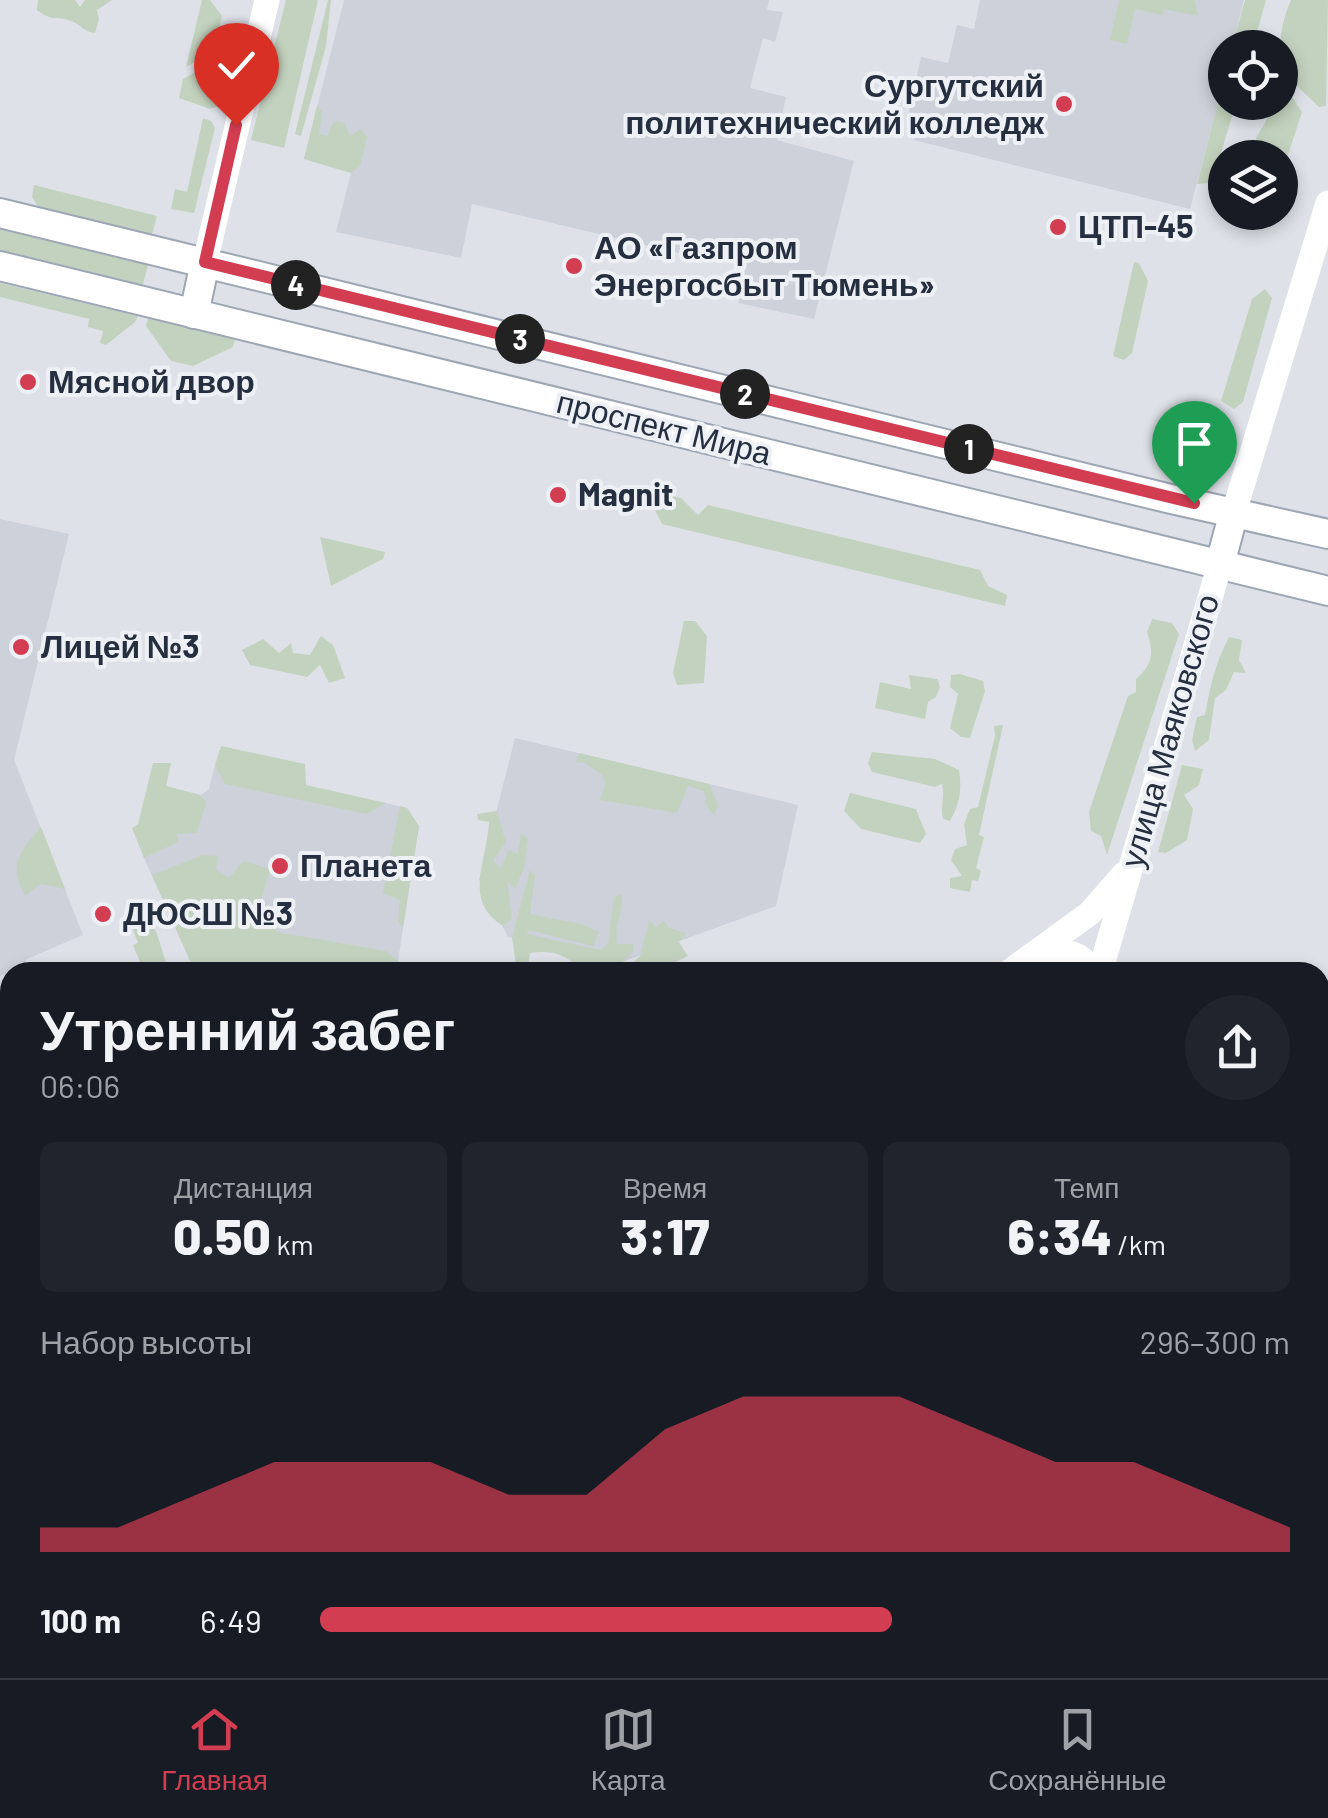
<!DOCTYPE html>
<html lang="ru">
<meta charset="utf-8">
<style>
body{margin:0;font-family:Barlow,sans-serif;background:#20242c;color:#f1f3f6;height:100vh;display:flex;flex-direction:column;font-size:38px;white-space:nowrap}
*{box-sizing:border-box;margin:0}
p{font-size:32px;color:#9ea1a6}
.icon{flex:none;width:55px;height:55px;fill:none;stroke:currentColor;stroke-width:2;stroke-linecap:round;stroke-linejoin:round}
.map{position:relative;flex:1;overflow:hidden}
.panel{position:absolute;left:0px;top:962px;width:1330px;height:718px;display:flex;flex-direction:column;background:#171b24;border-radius:30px 30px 0 0;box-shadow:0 5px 15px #0003}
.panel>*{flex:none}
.tools{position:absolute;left:1208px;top:30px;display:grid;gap:20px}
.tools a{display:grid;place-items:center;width:90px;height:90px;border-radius:50%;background:#171b24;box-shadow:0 5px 15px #0003;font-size:50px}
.pin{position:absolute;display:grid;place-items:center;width:85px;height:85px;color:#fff;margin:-102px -42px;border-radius:50% 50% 50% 0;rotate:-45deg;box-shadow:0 0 10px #0007}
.pin .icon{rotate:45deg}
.km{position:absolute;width:50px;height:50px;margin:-25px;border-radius:50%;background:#222;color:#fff;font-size:28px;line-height:50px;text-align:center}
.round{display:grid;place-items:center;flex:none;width:105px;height:105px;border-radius:52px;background:#20242c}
.overview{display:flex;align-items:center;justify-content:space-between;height:170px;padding:0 40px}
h1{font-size:55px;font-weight:800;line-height:75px}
.metrics{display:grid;grid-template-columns:repeat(3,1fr);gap:15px;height:170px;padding:10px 40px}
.metrics div{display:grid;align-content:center;border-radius:15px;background:#20242c;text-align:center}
.metrics b{font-size:50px;font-weight:800}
.metrics small{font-size:28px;font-weight:400}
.metrics p{font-size:28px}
.chart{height:280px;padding:20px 40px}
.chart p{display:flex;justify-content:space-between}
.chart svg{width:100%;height:180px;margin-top:10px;fill:#d33d52;opacity:.7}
ul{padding:0 40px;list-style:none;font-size:32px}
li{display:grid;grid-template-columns:160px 120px 1fr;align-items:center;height:75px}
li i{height:25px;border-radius:12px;background:#d33d52}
.tab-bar{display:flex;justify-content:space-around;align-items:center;height:140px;border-top:2px solid #363941;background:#171b24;font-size:28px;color:#9ea1a6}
.tab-bar a{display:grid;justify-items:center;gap:5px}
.tab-bar .active{color:#d33d52}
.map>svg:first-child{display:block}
</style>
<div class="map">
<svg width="1328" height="1678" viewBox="0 0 1328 1678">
<rect width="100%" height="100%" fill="#dee2e8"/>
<!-- built -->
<path fill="#ccd1da" d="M344,0H769L767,10L783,12L775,42L763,38L750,88L786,97L777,140L854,161L814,319L738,303L747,263L689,247L687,255L472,204L461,258L336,232L351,173L304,159Z
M980,0H1244L1232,47L1225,48V76L1190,209L914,140L921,116L909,112L921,57L948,63L957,25L974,29Z
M0,519L69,534L14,760L83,935L27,959L21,968L0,976Z
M515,738L798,805L776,906L622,962L508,937L479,880Z
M215,765L407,808L419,826L398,961L369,972H195L144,858L161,785L201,795L209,789Z
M248,1670H409L412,1678H227Z
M503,1670H792L795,1678H506Z"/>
<!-- green -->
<path fill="#c3d2be" d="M38,0H75L80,7L85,0H112L97,10L99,19L95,33C83,32 82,25 71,21C55,15 54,23 37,10Z
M202,0H210L222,16L213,52L186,67Z
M286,0H318L284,148L251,140Z
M328,0H331L326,46L301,136L295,134Z
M1119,0H1192L1195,1L1198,16L1164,9L1162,15L1135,9L1127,44L1110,40Z
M1245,0H1266L1253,47H1232Z
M1291,0H1328L1326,106L1319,107L1280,70C1280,42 1279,29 1291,0Z
M210,64L223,66C227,79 225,92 222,105L210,109L179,98L183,79Z
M1225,75V102L1236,103L1212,183L1197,184Z
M1280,88L1291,95L1302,112L1280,179V158L1259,157L1256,138L1266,121L1268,103L1280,102Z
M317,106L322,112L319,134L327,136L334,121L344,123L350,136L361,129L367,137L360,166L351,173L304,159Z
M203,118L211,121L215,128L194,213L171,209L175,189L187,192Z
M34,185L157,216L152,235L39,208L32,197Z
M0,229L148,265L142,288L0,254Z
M1134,262L1139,263L1148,281L1132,353L1124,360L1113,356Z
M0,283L138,316L135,322L106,345L100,343L103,331L88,327L89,319L0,297Z
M1265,289L1272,298L1243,402L1234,409L1221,401L1252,299Z
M148,318L235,339L233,347L193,366L171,361L146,326Z
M660,493L681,498L698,515L708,505L980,570L988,586L1007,595L1005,606L662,524L654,508Z
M320,537L385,552L383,559L331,586Z
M1152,619L1172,623L1179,634L1107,855L1101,836L1091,831L1089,812L1128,696L1136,692V679C1153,664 1154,653 1147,632Z
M684,621H695L707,636L704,683L677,685L673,673Z
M321,636L333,645L345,678L329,683L320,665L307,677L250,665L242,650L263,639L279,653L291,643L293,653L310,655Z
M1229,637L1242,640L1239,660L1246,673L1234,672L1226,690L1215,698L1209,740L1195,751L1192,740L1197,717L1205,715C1210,687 1215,663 1229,637Z
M960,674L983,681L985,691L970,738L961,737L950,728L958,694L950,687L951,675Z
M909,675L937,679L940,687L936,697L928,702L925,719L875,708L880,682L911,689Z
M1003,725L979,835L984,837L976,868L981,871L978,881L972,880L970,892L950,888V878L962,876L951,860L955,849L967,845L964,824L970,809L978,807L995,736L994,726Z
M221,746L305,764L306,785L386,803L367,814L225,784L215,765Z
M872,752L935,759L959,770C962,790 960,803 950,821L943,819C940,806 945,797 942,784L935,787L872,772L868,763Z
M579,753L709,784L718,805L714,815L707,807L704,791L688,786L677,813L600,800L606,783L601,774L583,762L576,763Z
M153,763H171L166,786L200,795L206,802L197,833L177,834L178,842L144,858L132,828L138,824Z
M1182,765L1203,769L1199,785L1184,795L1193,809L1187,840L1166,853L1158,852Z
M850,793L916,809L926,834L920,843L861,829L844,811Z
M400,806L407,808L419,826L403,927L398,921L400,900L383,893Z
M497,811L506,843L493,860L501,869L508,850L518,854L521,834L528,838L524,868L515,889L507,880L512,919L503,926C462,900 487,862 489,822L478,820L477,814Z
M41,827L65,889L41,884L26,895C6,868 21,849 41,827Z
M203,855L218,856L216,870L229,878L243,861L270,869L262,897V916L277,932L386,951L398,961L397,968L387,972H195L152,875Z
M530,870L535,875L530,914L581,924L599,932L593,946L529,930L526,934L601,950L608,944L614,897L622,894C623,912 614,926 617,944H633V952L622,962L626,970L640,956L649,921L656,927L664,921L669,928L686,933L679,942L688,956C661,969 626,980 596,972C565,964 567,948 530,953L527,972H517L512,938Z
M144,916L156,931L169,972H144L133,945L138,943L131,925Z"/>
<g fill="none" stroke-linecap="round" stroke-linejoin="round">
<!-- street casing -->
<g stroke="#a3a9b2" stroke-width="22">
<path id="street" d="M1320,1072L1328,1069
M893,1670L896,1678"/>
</g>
<!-- primary casing -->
<g stroke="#9da6b4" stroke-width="32">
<path id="primary" d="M0,213L1171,499L1328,534
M0,266L1328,591
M194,314L205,262
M1220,564L1234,512"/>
</g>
<!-- street -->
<use href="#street" stroke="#f0f2f6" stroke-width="18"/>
<!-- secondary -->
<path stroke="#fff" stroke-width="25" d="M205,262L267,0
M1234,512L1328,203
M1036,955C1064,954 1076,946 1093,972
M1009,972L1090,913L1124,874
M1100,972L1220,564
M0,1376L10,1372
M1236,1670L1239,1678"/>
<!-- primary -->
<use href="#primary" stroke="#fff" stroke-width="28"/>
</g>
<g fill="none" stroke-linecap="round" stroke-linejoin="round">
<!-- route casing -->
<g stroke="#fff" stroke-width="20">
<path id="route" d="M236,125L205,262L1194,503"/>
</g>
<!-- route -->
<use href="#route" stroke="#d33d52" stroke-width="12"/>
</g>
<!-- markers -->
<g fill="#d33d52" stroke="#edf1f6" stroke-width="4">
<circle cx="1064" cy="104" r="10"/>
<circle cx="1058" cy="227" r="10"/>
<circle cx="574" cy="266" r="10"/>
<circle cx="28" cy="382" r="10"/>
<circle cx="558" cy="495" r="10"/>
<circle cx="21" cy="647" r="10"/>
<circle cx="280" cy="866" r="10"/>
<circle cx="103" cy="914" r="10"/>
</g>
<g text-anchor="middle" stroke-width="8" stroke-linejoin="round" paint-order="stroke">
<!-- poi labels -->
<g font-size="32" font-weight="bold" fill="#262f3f" stroke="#edf1f6" text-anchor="start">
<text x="1044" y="97" text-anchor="end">Сургутский<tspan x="1044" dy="37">политехнический колледж</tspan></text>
<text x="1078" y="238">ЦТП-45</text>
<text x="594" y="259">АО «Газпром<tspan x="594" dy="37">Энергосбыт Тюмень»</tspan></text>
<text x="48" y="393">Мясной двор</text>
<text x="578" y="506">Magnit</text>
<text x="41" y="658">Лицей №3</text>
<text x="300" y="877">Планета</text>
<text x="123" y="925">ДЮСШ №3</text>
</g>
<!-- street labels -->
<g font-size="32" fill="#262f3f" stroke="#edf1f6">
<text transform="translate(664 428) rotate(14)" y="11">проспект Мира</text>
<text transform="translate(1170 731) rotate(-74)" y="11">улица Маяковского</text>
</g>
</g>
</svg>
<div class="tools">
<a><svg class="icon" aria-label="locate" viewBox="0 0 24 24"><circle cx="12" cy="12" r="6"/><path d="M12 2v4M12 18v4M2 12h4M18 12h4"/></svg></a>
<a><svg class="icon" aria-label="layers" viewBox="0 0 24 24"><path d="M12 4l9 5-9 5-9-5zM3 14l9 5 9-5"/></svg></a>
</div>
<div class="pin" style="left:1194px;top:503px;background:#1e9e55"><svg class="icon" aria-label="arrive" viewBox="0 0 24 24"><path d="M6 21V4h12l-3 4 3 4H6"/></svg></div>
<div class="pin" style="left:236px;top:125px;background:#d93025"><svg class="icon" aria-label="check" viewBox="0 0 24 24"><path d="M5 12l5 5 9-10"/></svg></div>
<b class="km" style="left:969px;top:449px">1</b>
<b class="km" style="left:745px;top:394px">2</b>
<b class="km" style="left:520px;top:339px">3</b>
<b class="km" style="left:296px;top:285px">4</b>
<section class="panel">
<div class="overview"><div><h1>Утренний забег</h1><p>06:06</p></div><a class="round"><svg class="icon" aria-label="share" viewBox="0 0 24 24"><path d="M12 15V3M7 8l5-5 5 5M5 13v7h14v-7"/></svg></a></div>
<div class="metrics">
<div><p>Дистанция</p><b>0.50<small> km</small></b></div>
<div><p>Время</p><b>3:17</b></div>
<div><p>Темп</p><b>6:34<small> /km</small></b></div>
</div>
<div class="chart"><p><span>Набор высоты</span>296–300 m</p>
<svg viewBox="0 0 160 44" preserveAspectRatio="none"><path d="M0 44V38L10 38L20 30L30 22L40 22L50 22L60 30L70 30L80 14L90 6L100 6L110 6L120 14L130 22L140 22L150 30L160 38V44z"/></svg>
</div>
<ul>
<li><b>100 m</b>6:49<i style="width:59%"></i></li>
</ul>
</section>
</div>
<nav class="tab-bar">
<a class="active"><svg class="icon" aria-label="home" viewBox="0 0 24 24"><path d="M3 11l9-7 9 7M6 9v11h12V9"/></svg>Главная</a>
<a><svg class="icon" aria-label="map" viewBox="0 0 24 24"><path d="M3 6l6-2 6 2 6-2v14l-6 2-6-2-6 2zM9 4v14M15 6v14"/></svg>Карта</a>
<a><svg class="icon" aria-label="saved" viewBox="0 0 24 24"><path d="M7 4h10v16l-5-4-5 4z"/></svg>Сохранённые</a>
</nav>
